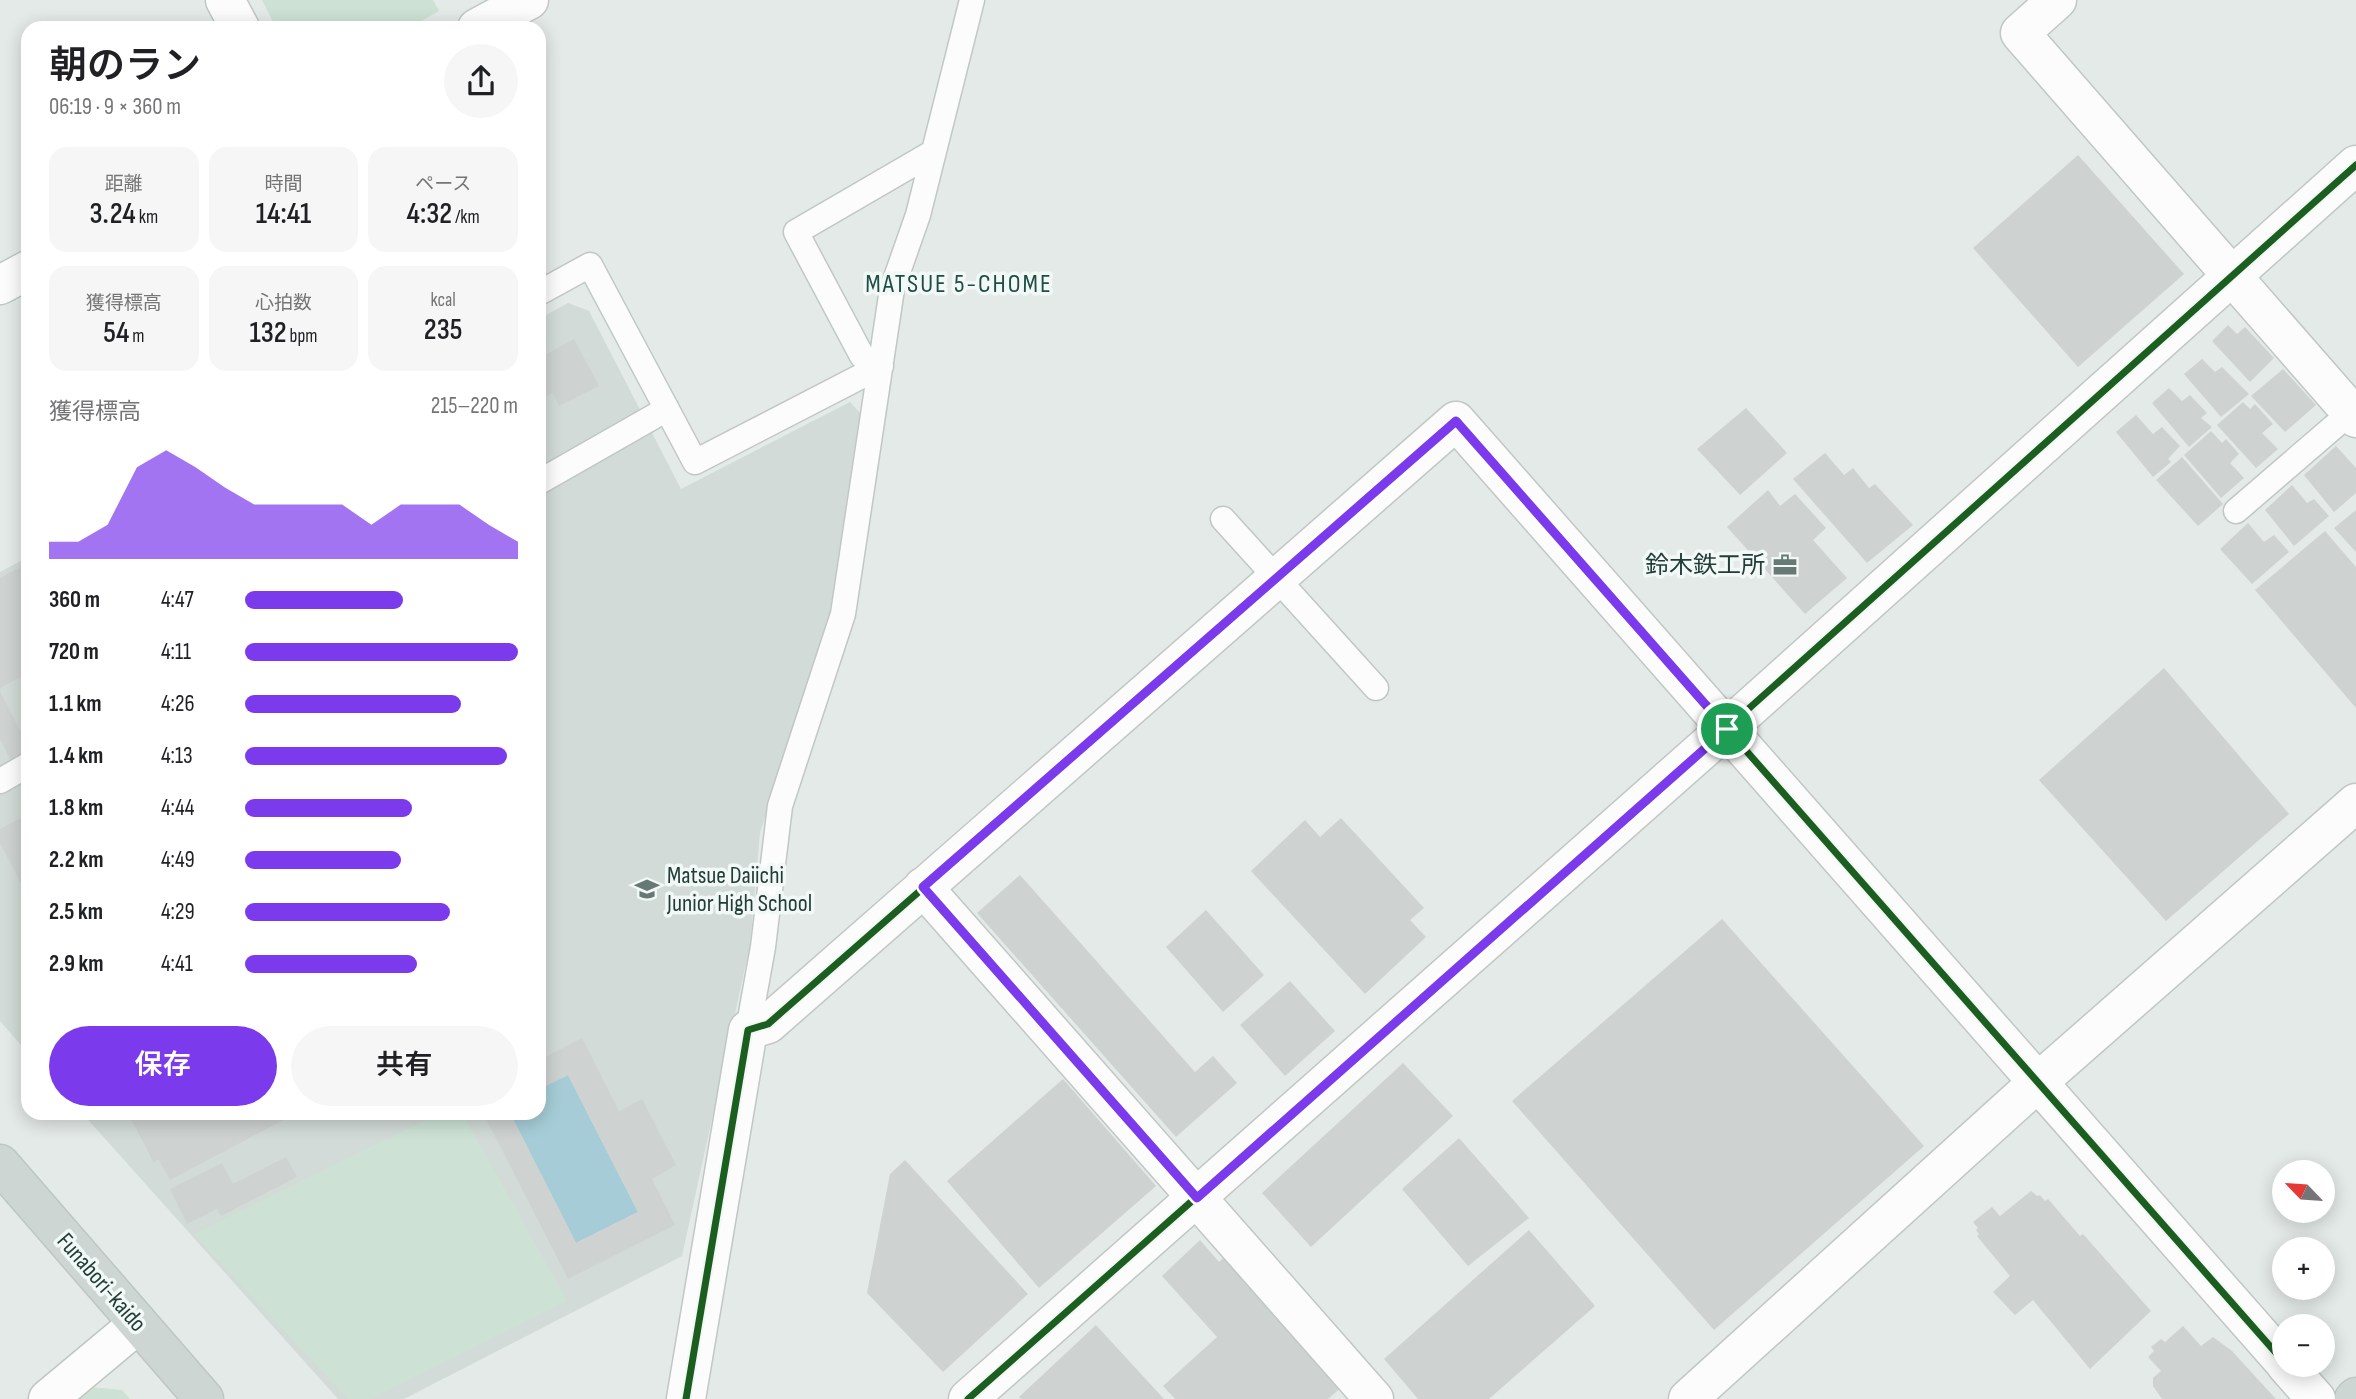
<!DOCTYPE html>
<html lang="ja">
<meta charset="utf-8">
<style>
body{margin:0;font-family:"Sofia Sans Condensed","Noto Sans JP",sans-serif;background:#f6f6f6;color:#202124;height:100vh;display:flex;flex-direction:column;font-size:26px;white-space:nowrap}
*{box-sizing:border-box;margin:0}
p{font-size:23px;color:#757577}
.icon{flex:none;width:38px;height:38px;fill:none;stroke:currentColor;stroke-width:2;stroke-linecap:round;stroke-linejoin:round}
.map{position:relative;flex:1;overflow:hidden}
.details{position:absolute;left:21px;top:21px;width:525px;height:1099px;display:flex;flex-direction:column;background:#fff;border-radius:21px;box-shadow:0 4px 18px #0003}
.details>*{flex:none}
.needle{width:46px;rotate:295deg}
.fabs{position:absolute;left:2272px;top:1160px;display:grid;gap:14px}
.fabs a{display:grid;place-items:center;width:63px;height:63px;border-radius:50%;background:#fff;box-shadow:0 4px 18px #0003;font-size:35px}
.pin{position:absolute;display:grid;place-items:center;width:60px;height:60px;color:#fff;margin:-30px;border:4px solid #fff;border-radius:50%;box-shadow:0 2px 7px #0007}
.round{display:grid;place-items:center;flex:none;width:74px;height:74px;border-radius:37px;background:#f6f6f6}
.overview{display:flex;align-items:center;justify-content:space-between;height:119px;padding:0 28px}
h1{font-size:38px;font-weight:600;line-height:52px}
.metrics{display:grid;grid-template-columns:repeat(3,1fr);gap:10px;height:119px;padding:7px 28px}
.metrics div{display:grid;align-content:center;border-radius:18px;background:#f6f6f6;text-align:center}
.metrics b{font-size:30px;font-weight:600}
.metrics small{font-size:19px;font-weight:400}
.metrics p{font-size:19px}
.chart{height:196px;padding:14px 28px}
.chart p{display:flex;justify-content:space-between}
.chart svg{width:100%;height:126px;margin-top:7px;fill:#7c3aed;opacity:.7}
.cta{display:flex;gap:14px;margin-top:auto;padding:14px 28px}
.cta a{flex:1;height:80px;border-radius:42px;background:#7c3aed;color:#fff;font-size:28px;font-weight:600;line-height:80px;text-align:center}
.cta a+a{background:#f6f6f6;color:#202124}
ul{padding:0 28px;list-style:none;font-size:23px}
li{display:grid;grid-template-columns:112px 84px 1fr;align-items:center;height:52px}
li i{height:18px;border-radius:9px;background:#7c3aed}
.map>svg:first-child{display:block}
</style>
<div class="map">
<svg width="2356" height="1399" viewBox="0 0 2356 1399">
<rect width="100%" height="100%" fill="#e4eae7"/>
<!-- built -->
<path fill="#d2dbd7" d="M568,303L589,311L681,489L850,402L860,413L830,611L760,833L750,945L682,1256L404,1399H338L82,1113H539V319Z
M28,557V1053L0,1021V572Z"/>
<!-- green -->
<path fill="#cde2d5" d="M262,0H433L439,11L409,28H276Z
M440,1113H462L567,1301L370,1399H348L194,1234Z
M89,1387L122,1390L130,1399H74Z"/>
<!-- water -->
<path fill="#a6cdd7" d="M568,1075L638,1212L576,1243L510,1113H539V1089Z"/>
<!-- building -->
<path fill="#ced3d1" d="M2078,155L2184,274L2078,367L1973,248Z
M2228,325L2237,334L2245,327L2274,358L2250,382L2212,341Z
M574,339L599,386L559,406L553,393L539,400V358Z
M2202,359L2215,372L2222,367L2249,394L2221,417L2184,374Z
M2283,369L2316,405L2285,432L2251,396Z
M2169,388L2182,401L2190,395L2207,413L2201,418L2212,427L2189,447L2152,403Z
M2243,402L2250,409L2255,404L2273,424L2262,433L2278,449L2256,468L2217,425Z
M1746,408L1787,453L1740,495L1697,449Z
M2136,415L2153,434L2162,427L2180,446L2168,459L2171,462L2153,477L2116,432Z
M2211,431L2222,443L2226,439L2239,454L2230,463L2244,478L2221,498L2184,455Z
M2336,446L2356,468V493L2334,512L2304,475Z
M1825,453L1844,475L1853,468L1869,488L1875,484L1913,525L1867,563L1793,479Z
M2182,457L2223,504L2198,526L2156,480Z
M2292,485L2307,503L2314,499L2329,516L2294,546L2265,510Z
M1768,490L1780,506L1795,494L1826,528L1813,540L1847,578L1805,614L1727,527Z
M2356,510V552L2334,528Z
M2248,523L2264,542L2274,535L2289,552L2252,584L2220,549Z
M2325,531L2356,567V708L2255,590Z
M28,563V673L0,688V578Z
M2164,668L2289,814L2166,921L2039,780Z
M0,691L28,746V794L0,739Z
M28,814V897L0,843V829Z
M1341,818L1424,908L1410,920L1426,937L1365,994L1251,871L1305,820L1320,837Z
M1020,875L1195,1072L1213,1056L1237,1083L1176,1137L977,913Z
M1206,910L1264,975L1223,1012L1166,947Z
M1722,919L1924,1146L1714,1330L1512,1101Z
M1290,981L1335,1031L1285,1076L1240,1025Z
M582,1038L619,1111L642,1099L676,1165L652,1179L675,1225L568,1279L483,1113H510L576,1243L638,1212L568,1075L539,1089V1060Z
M1403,1063L1453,1116L1311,1247L1262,1193Z
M1063,1079L1156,1186L1039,1288L947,1181Z
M128,1113H289L291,1116L170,1180L158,1159L154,1163Z
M1459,1138L1529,1218L1468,1266L1402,1189Z
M286,1157L297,1177L221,1216L217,1209L187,1224L170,1189L222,1163L233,1184Z
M905,1160L1028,1294L943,1372L867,1293L890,1174Z
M2031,1191L2037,1196L2040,1195L2045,1201L2048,1199L2080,1236L2083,1234L2151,1311L2090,1369L2033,1300L2015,1315L1993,1292L2010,1276L1977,1236L1979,1234L1976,1230L1978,1228L1973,1222L1992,1207L2000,1216Z
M1529,1230L1595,1306L1489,1399H1418L1384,1359Z
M1200,1240L1219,1262L1227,1255L1344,1385L1328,1399H1175L1163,1386L1217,1337L1162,1276Z
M1096,1325L1164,1399H1021L1019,1397Z
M2183,1326L2201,1346L2213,1337L2232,1351L2276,1399H2162L2153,1386V1378L2161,1371L2148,1357L2154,1351L2151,1347L2161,1339L2165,1342Z"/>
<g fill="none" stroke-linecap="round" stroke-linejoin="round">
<!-- lane casing -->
<g stroke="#c1c7c4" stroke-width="27">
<path id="lane" d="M539,293L590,265L695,462L881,366
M881,366L862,356L796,232L932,153
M539,482L667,409
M2236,511L2351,412
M1223,519L1376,688
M0,781L28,765
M748,1030L763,947L780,806L843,614L892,289L918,215L972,0"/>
</g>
<!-- street casing -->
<g stroke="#c1c7c4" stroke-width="41">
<path id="street" d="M225,0L240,28
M2057,0L2020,33L2356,418
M477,28L529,0
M0,285L28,270
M923,887L1374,1399
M2286,1365L2316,1399
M686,1399L748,1030L768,1024L1456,421L2284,1362
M968,1399L1726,729L2356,165
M1688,1399L2037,1083L2356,803"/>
</g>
<!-- secondary casing -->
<g stroke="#bfc7c4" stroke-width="41">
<path id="secondary" d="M48,1399L138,1324"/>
</g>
<!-- primary casing -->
<g stroke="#bdc6c3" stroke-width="41">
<path id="primary" d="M0,1164L204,1399
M2354,1399L2356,1397"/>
</g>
<!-- lane -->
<use href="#lane" stroke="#fbfcfb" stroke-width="24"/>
<!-- street -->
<use href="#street" stroke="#fbfcfb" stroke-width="38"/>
<!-- secondary -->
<use href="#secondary" stroke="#fbfcfb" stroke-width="38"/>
<!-- primary -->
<use href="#primary" stroke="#cdd6d3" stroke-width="38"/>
<!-- cycleway casing -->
<g stroke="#f2f8f5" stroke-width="11">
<path id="cycleway" d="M686,1399L748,1030L768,1024L1456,421L2284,1362
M968,1399L1726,729L2356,165"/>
</g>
<!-- cycleway -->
<use href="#cycleway" stroke="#1b5e20" stroke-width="7"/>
</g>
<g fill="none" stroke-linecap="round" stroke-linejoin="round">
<!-- route casing -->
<g stroke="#fff" stroke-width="14">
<path id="route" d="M1456,421L1727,729L1197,1198L923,887Z"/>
</g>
<!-- route -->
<use href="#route" stroke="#7c3aed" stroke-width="9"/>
</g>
<!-- icons -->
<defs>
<g id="office-bare" transform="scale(1.89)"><path d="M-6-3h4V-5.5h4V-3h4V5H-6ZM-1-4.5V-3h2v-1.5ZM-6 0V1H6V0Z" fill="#667975" stroke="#f2f8f5" stroke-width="2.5" paint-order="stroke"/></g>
<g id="school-bare" transform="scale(1.89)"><path d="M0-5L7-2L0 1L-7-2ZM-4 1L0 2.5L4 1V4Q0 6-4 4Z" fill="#667975" stroke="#f2f8f5" stroke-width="2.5" paint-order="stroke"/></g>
</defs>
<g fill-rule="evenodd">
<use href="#office-bare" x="1785" y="565"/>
<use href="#school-bare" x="647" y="889"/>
</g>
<g text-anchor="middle" stroke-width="7" stroke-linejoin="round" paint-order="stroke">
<!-- poi labels -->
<g font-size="24" fill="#223c37" stroke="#f2f8f5" text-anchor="end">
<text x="1765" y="573">鈴木鉄工所</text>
<text x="667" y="883" text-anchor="start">Matsue Daiichi<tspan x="667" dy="28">Junior High School</tspan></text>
</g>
<!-- street labels -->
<g font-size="24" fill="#223c37" stroke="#f2f8f5">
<text transform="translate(102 1282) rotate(49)" y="8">Funabori-kaido</text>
</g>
<!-- neighbourhood labels -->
<g font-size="26" letter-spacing="2" fill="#1e4e45" stroke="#f2f8f5">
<text x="959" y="292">MATSUE 5-CHOME</text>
</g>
</g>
</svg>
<div class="fabs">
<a><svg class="needle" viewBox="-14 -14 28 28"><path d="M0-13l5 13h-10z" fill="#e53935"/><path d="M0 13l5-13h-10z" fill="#757577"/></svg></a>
<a>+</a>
<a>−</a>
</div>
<div class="pin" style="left:1727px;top:729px;background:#1e9e55"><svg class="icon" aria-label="arrive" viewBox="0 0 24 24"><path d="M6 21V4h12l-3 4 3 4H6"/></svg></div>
<section class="details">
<div class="overview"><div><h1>朝のラン</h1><p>06:19 · 9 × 360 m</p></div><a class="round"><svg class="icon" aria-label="share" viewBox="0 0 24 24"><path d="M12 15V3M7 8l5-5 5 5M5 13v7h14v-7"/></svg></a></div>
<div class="metrics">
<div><p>距離</p><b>3.24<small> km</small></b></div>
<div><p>時間</p><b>14:41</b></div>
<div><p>ペース</p><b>4:32<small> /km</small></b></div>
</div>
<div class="metrics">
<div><p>獲得標高</p><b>54<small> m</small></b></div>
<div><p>心拍数</p><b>132<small> bpm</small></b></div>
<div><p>kcal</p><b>235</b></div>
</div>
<div class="chart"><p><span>獲得標高</span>215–220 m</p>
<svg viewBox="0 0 160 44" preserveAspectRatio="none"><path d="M0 44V38L10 38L20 32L30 12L40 6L50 12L60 19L70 25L80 25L90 25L100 25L110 32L120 25L130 25L140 25L150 32L160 38V44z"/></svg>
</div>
<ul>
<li><b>360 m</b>4:47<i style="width:58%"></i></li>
<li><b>720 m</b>4:11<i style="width:100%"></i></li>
<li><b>1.1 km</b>4:26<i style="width:79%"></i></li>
<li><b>1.4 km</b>4:13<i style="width:96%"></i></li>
<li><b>1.8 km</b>4:44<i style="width:61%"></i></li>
<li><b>2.2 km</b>4:49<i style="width:57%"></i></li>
<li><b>2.5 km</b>4:29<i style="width:75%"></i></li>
<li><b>2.9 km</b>4:41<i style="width:63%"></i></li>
</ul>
<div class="cta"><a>保存</a><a>共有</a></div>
</section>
</div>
